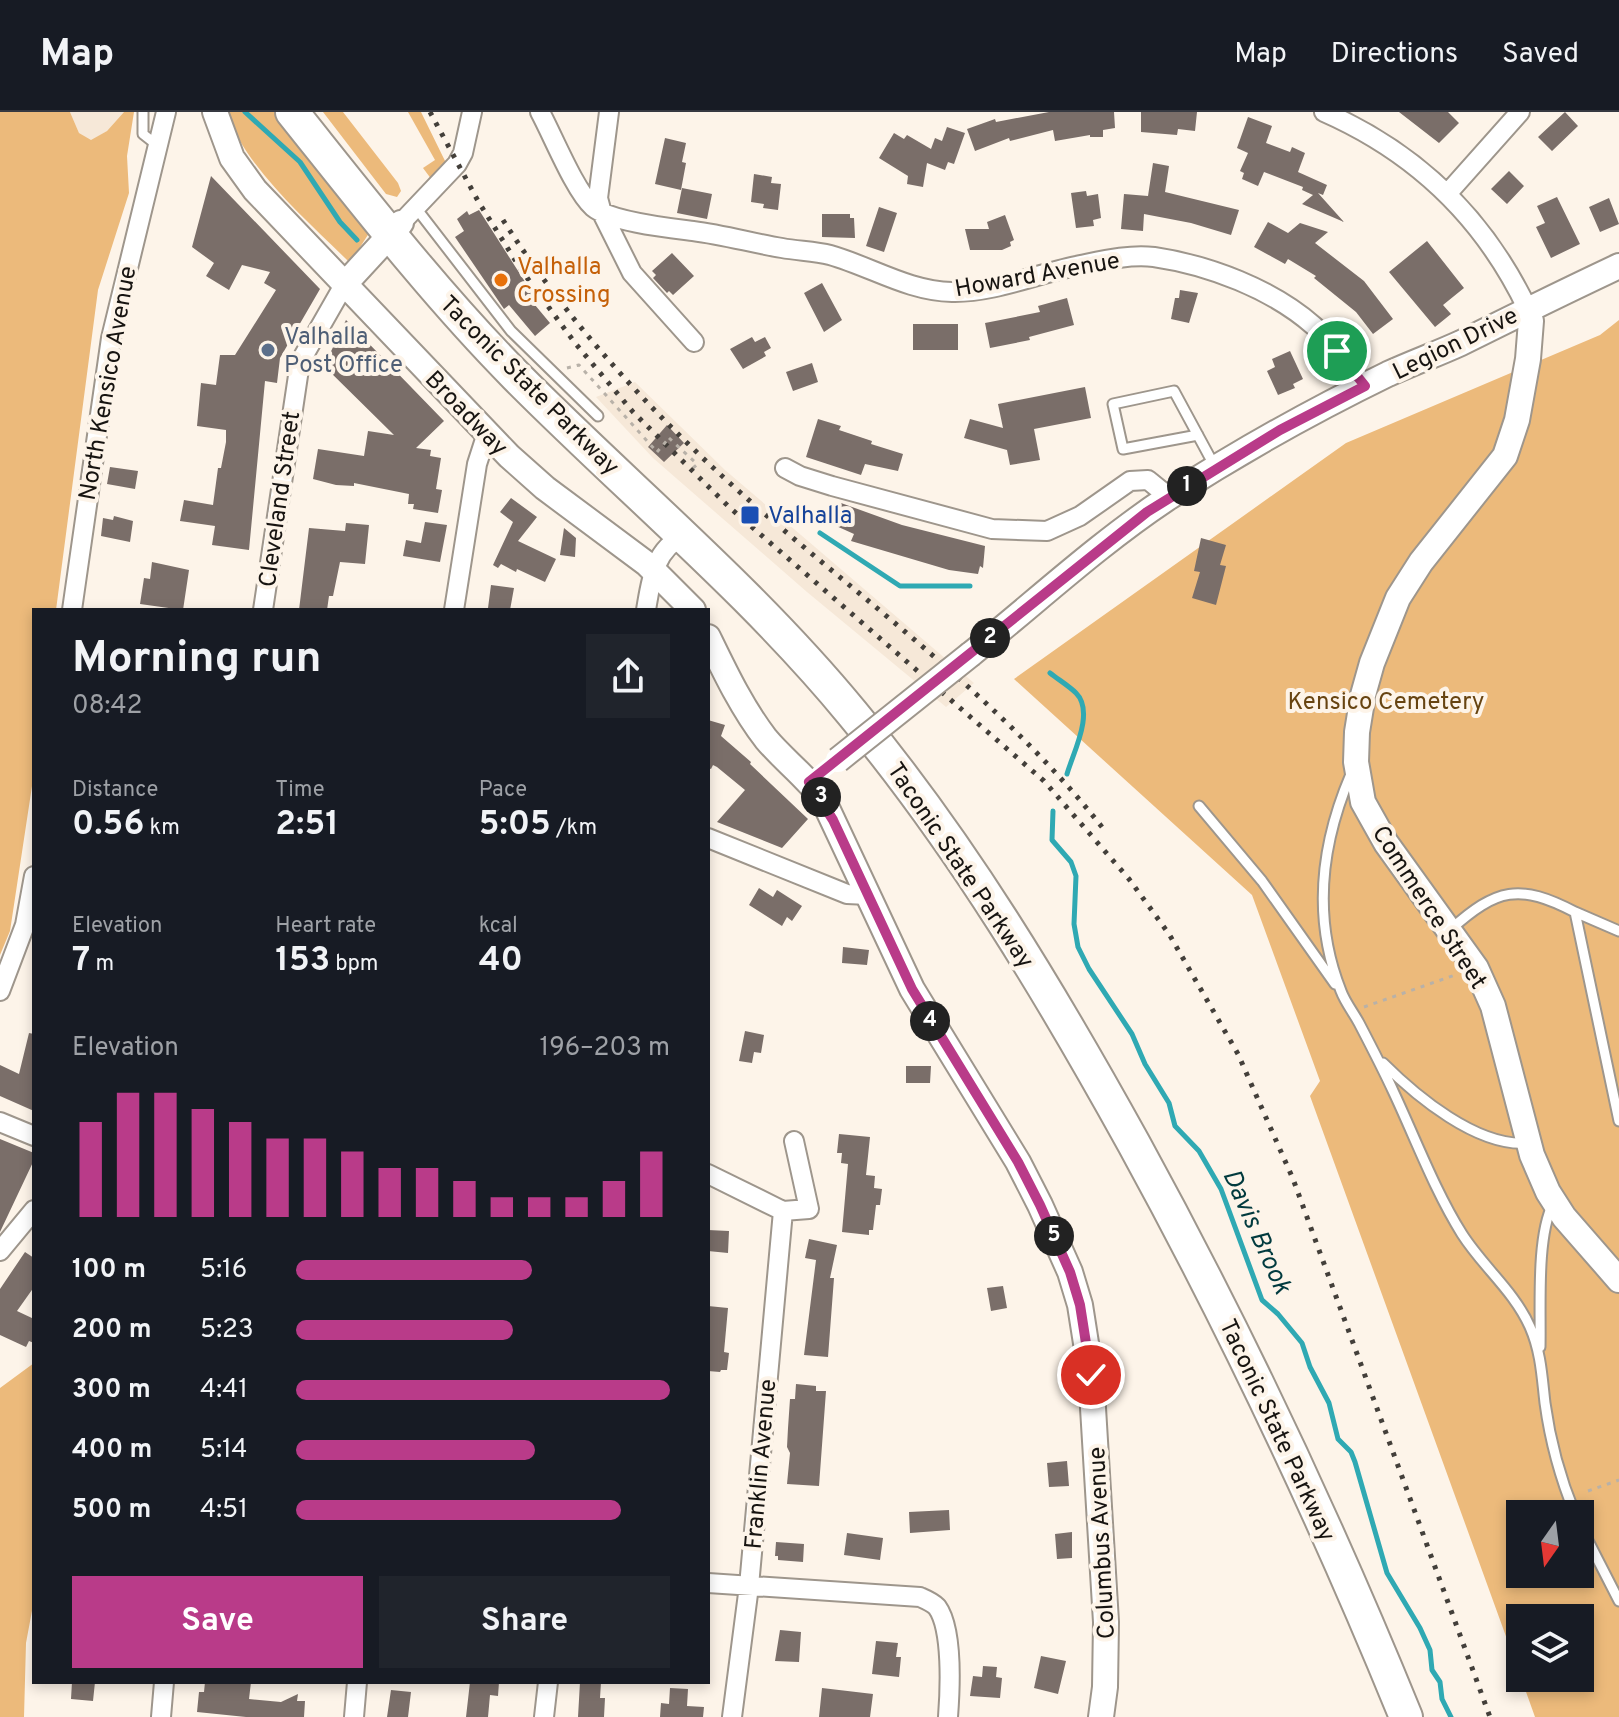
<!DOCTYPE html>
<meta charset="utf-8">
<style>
body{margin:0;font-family:Overpass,sans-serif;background:#20242c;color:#f1f3f6;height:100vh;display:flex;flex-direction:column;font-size:30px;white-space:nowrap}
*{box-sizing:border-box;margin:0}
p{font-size:26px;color:#9ea1a6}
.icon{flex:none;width:44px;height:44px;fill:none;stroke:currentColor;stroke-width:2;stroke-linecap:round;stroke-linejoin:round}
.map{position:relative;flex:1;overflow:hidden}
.details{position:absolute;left:32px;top:496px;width:678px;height:1076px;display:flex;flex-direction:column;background:#171b24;border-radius:0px;box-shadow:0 4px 12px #0003}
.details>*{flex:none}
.needle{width:52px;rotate:194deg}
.buttons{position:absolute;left:1506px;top:1388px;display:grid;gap:16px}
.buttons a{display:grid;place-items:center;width:88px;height:88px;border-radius:0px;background:#171b24;box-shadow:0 4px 12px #0003;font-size:40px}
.pin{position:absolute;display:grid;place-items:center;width:68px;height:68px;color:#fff;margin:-34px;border:4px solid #fff;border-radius:50%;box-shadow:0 2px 8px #0007}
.km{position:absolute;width:40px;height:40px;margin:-20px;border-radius:50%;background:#222;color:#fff;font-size:22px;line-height:40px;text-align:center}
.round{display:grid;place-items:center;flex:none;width:84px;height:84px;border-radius:0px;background:#20242c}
.summary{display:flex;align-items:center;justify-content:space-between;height:136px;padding:0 40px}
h1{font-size:44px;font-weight:700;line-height:60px}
.metrics{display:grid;grid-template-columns:repeat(3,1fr);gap:12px;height:136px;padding:8px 40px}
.metrics div{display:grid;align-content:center}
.metrics b{font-size:34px;font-weight:700}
.metrics small{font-size:22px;font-weight:400}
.metrics p{font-size:22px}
.chart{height:224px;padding:16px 40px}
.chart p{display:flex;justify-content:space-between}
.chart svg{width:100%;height:144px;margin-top:8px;stroke:#b93b89;stroke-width:6}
.action{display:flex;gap:16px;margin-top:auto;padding:16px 40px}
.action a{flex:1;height:92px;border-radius:0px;background:#b93b89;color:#fff;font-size:32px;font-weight:700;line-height:92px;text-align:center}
.action a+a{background:#20242c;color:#f1f3f6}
ul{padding:0 40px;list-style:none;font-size:26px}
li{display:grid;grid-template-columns:128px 96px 1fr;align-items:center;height:60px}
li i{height:20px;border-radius:10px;background:#b93b89}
header{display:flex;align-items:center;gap:48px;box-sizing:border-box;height:112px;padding:0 40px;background:#171b24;border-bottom:2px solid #363941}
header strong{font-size:38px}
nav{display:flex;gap:44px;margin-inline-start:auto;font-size:28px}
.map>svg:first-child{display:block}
</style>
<header>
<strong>Map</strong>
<nav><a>Map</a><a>Directions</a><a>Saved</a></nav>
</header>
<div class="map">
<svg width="1619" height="1605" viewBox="0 0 1619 1605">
<rect width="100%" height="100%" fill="#fdf4e9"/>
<!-- built -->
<path fill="#f6e8d8" d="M70,0H124L107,19L91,29L79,21Z
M635,270L725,358L974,571L946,595L807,480L653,346L596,285Z"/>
<!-- green -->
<path fill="#ecba7b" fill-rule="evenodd" d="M0,0H70L79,21L91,28L107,19L124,0H134L127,44L129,81L98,178L56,498H34V661L10,819L0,843Z
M227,0H283L371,118L350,151C309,110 244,55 227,0Z
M323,0H343L398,71L401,79L397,85L386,82Z
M408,0H421L447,53L432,68L423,56L435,48Z
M1619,208V1605H1535L1521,1566H1580V1506H1520V1563L1310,984L1320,969L1252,783L1014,567L1346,331L1600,223ZM1520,1402H1580V1462H1520Z
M34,1251V1488L26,1531L24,1605H0V1276Z"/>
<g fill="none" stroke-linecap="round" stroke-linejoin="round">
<!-- stream -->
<path stroke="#2fa9b3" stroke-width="5" d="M245,0L300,50L340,110L357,128
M820,421L900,474H970
M1050,561C1059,568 1069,574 1076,581C1095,600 1073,641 1067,662
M1053,699L1052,728L1071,750L1076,764L1074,812L1078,835L1089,857L1132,922L1145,952L1169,991L1175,1014L1199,1039L1221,1077L1262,1188L1278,1202L1302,1231L1310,1255L1329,1291L1338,1327L1351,1340L1355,1350L1387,1461L1420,1516L1430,1538L1432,1558L1440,1570L1442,1587L1451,1605"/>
</g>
<!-- building -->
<path fill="#7a6e69" d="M1049,0H1114L1115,16L1103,18V25H1090V23L1055,29L1053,18L1010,29L1009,26L975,39L967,17L995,7L996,10Z
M1141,0H1197L1195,19L1178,17L1177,23L1141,20Z
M1399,0H1448L1459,11L1439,31Z
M1565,0L1578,14L1552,39L1538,25Z
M1248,5L1272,14L1266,31L1290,40L1292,35L1305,41L1298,60L1327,73L1323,83L1318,81L1344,110L1302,92L1313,83L1302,78L1303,75L1264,60L1258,74L1242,67L1244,61L1240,59L1248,41L1237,36Z
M947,15L965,21L954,52L948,50L945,58L927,51L923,75L907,72L908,64L879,46L894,21L904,27L907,23L931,37L935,26L942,29Z
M665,26L686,31L682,50L686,51L681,78L655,72Z
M1153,51L1169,54L1165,80L1239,98L1231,123L1191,111L1144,102L1143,119L1121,117L1124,82L1148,84Z
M1509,59L1524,74L1507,92L1491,77Z
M754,62L772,65L771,71L781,72L778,98L763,96L764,92L751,90Z
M211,64L320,177L280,246L277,271L265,269L249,438L212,433L215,414L180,409L184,388L213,393L218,356H221L226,330V318L197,314L201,271L216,273L220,243H235L276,178L264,171L270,160L242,153L229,178L206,164L214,151L192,135Z
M682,76L712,82L707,107L677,101Z
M1086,79L1087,84L1098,82L1101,106L1093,108L1094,114L1076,116L1071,81Z
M1557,85L1580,132L1551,146L1536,115L1545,111L1537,94Z
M1609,86L1619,112L1600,120L1589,95Z
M879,95L897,101L884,140L866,134Z
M479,98L536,187L535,193L550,211L535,224L509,193L504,197L455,125L464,119L457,107L467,99L469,103Z
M822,102H850V106H854L855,126L822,125Z
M1005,103L1014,128L1010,130L1011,134L1002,138H970L965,117H989L987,110Z
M1268,110L1288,121L1300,111L1328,120L1315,131L1364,169L1393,207L1373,222L1356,200L1314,166L1316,164L1288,147L1285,152L1254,135Z
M1427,129L1464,176L1443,193L1451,202L1435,215L1389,160Z
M672,141L694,164L673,183L669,179L667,181L653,166L656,163L652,159Z
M822,171L842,208L824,220L804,181Z
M1180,178L1198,181L1189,211L1171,207L1175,186H1179Z
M1067,186L1074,213L1029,225L1030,228L990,236L985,211L1040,200L1038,194Z
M346,208L444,309L416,336L431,338L430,344L441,346L436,377L442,378L438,401L413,397L414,392H408L409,382L354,371V374L336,373L313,367L318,337L364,344L368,319L394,323L324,254Z
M913,212H958V238H913Z
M752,225L755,230L765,225L771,236L764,240L766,244L743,257L730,237Z
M1290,239L1303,267L1293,272L1295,276L1278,283L1267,259L1275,255L1272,247Z
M812,251L818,270L793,279L786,260Z
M1085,275L1091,306L1034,317L1040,348L1010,353L1007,338L964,326L970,307L1003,316L998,292Z
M818,307L841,314L839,318L872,329L871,332L903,342L898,359L865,352L861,363L806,345Z
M667,313L684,331L664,350L648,335Z
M110,355L138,359L135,377L107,372Z
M511,386L537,405L518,429L556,447L545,470L517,457L516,460L501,452L498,456L493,453L513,410L500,400Z
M841,391L902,413L985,434L983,456L980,454L978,462L949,458L851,429L854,422L834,413Z
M114,404L133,409L130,430L101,424L103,406L113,408Z
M425,410L447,413L440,450L403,444L406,428L421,431Z
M346,411L369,413L365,452L340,450L333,484H329L327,498H299L309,416L345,419Z
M564,416L576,426L575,445L560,443Z
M1201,426L1226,433L1220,453L1226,454L1216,493L1192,486L1200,460L1194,459Z
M152,450L189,458L183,498L140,492L144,466L150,467Z
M491,473L514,476L510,498L488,496Z
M708,608L725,613L721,624L751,650L750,652L808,707L782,736L717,710L745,678L717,655L713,653L711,657L708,656Z
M759,776L773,785L777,778L802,794L792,809L787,805L782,814L749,793Z
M843,835L869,838L867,853L842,851Z
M745,919L764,923L761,941L754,940L752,951L739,949Z
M29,921L34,922V999L0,984V953L19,962Z
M906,954H931L930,971H906Z
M839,1022L870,1025L866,1063L875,1064L874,1076L882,1077L880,1093H876L873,1118H869V1123L842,1120L848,1052L841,1051L842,1041H837Z
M0,1027L34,1041V1048L0,1120Z
M708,1118L729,1119L728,1141L708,1139Z
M809,1127L837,1133L830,1166H834L828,1245L804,1243L816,1148L805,1146Z
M25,1140L34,1146V1175L17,1199L34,1207V1231L29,1229L26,1235L0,1223V1177Z
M1003,1174L1007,1196L991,1199L987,1176Z
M708,1194L728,1196L724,1240L729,1241L727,1258H721L720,1260L708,1259Z
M796,1272L816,1274V1279H826L819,1374L787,1372L790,1341L787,1335L788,1316L790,1287H795Z
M1067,1349L1069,1374L1049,1375L1047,1351Z
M949,1398L950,1418L910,1421L909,1400Z
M1072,1420V1446L1057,1447L1055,1422Z
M847,1421L883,1426L880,1448L844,1443Z
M776,1430L804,1432L803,1450L778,1448V1444H775Z
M780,1518L801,1520L799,1550L775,1549Z
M876,1529L898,1531L896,1545H901L899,1565L872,1562Z
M1041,1544L1066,1549L1058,1582L1034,1576Z
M983,1554L997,1555L996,1565L1002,1566L1000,1586L970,1584L973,1564L982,1565Z
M72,1570H95L93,1589L71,1587Z
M205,1570H251L249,1587L281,1590L298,1582L297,1589H305L304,1605H246L197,1600L199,1580H204Z
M470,1570H499L498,1584L490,1583L488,1605H466Z
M580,1570H601L600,1586H605L604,1605H578Z
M670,1576L688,1577L687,1594L704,1595L703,1605H660L661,1591L669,1592Z
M822,1576L873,1582L870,1605H819Z
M391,1578L411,1580L408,1605H387Z"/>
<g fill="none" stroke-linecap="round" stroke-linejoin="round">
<!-- lane casing -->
<g stroke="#9e968c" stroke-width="13">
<path id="lane" d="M143,0V22L157,33
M416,96L511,219L598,304
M1198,323L1123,337L1113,292L1174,279L1214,353
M1351,662C1321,732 1312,806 1341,879C1345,890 1353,900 1359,911C1371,934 1383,957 1394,981C1416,1028 1435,1079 1462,1122C1483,1155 1514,1179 1530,1215C1541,1240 1542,1265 1545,1291C1550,1328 1561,1368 1575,1402
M1199,694L1262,769L1335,872
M1575,800L1619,819
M1450,818C1497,776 1519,771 1575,800L1619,1009
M1383,951C1416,984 1477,1035 1527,1031
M1540,1235C1541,1197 1536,1125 1553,1092
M1580,1413L1619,1489"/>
</g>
<!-- street casing -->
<g stroke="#9e968c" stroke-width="22">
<path id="street" d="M540,0C553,24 575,79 593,95C611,110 669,116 693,119C724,123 752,131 782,136C798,139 815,139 830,143C872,155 908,179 952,180C993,181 1036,162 1076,154C1101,149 1128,142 1154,145C1209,153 1272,177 1314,214C1333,232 1349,254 1365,274
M609,0L598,86L602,101L632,161L694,230
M1324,0C1415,40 1484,106 1527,196
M1447,82L1520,0
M401,111L457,52L463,41L472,0
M785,356L800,364L832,374L992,417L1047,419L1080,404L1130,369L1148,368L1169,385
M72,498L111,226L166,0
M263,498L299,257L304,243L344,173
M454,498L477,352L487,321
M646,498C651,469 654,437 684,424
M708,726L847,782L868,783
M0,879L25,813L34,764
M0,1010L34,1024
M708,1062L783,1099
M783,1099L809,1097L794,1029
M0,1139L34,1098
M708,1471L920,1485C927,1488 932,1490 937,1495C953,1517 950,1579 948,1605
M161,1605L164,1570
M354,1605L357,1570
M544,1605L548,1570
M732,1605L749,1474L783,1099"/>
</g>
<!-- secondary casing -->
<g stroke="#9e968c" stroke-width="28">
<path id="secondary" d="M215,0L232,46L255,78L509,344L545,376L647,452L693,498
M344,173L401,111
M1527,196L1531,209L1528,247L1517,308L1505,344L1421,450L1398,486L1372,551L1363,583L1357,620L1356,650L1363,690L1386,731L1476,856L1493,894L1532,1043L1548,1080L1564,1105L1619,1168
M708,525C725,560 742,596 766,627C786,651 812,668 827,696L912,877L1018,1050L1040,1093L1070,1160L1080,1193L1091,1263L1106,1510L1105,1575L1101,1605
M971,542C1036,490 1097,433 1166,387C1237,341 1312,299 1388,262C1412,251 1437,242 1461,231C1513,205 1566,179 1619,154"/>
</g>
<!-- highway casing -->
<g stroke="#9e968c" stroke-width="36">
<path id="highway" d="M292,0C364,90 435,182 516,264C628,377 751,478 852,601C962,733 1051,882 1134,1032C1236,1218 1326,1409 1406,1605"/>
</g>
<!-- path -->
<path stroke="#b8b1a8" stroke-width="3" stroke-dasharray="4 6" stroke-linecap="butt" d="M567,256L579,253L657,340
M669,326L697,352
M693,356L700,350
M1364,895L1455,863
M1588,1379L1619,1368"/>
<!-- lane -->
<use href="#lane" stroke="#fff" stroke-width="9"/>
<!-- street -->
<use href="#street" stroke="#fff" stroke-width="18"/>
<!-- secondary -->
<use href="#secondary" stroke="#fff" stroke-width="24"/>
<!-- highway -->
<use href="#highway" stroke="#fff" stroke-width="32"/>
<!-- rail -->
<path stroke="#433f3a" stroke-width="5" stroke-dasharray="4 8" stroke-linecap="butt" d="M430,0L478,89L522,159L575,231L633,300L729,395L1044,669L1129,767L1169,822L1238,942L1293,1067L1490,1605
M503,108C568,210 651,301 742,382C863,489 1001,587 1102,715"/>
<!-- secondary-bridge casing -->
<g stroke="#9e968c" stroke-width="28" stroke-linecap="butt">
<path id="secondary-bridge" d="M838,648L971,542"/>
</g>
<!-- path-bridge -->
<path stroke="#b8b1a8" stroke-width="3" stroke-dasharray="4 6" stroke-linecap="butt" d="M657,340L669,326"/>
<!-- secondary-bridge -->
<use href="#secondary-bridge" stroke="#fff" stroke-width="24"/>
</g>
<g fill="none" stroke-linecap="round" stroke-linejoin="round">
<!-- route casing -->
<g stroke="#fff" stroke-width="16">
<path id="route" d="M1091,1263L1080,1193L1070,1160L1040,1093L1018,1050L912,877L833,708L809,670L1147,400L1280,318L1365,274L1337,239"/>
</g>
<!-- route -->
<use href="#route" stroke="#b93b89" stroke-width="10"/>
</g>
<!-- markers -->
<circle fill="#e8710a" stroke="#fdf4e9" stroke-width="3" cx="501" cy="168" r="8"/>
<circle fill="#5c6f8a" stroke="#fdf4e9" stroke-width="3" cx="268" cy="238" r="8"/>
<rect fill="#1a4fb4" stroke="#fdf4e9" stroke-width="3" x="740" y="393" width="20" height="20" rx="4"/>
<g text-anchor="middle" stroke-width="8" stroke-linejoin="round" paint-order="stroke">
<!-- food labels -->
<g font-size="24" fill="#c56008" stroke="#fdf4e9" text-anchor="start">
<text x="517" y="162">Valhalla<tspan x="517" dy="28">Crossing</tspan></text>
</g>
<!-- street labels -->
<g font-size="24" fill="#171411" stroke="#fdf4e9">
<text transform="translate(1037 162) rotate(-10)" y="8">Howard Avenue</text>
<text transform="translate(1455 231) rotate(-26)" y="8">Legion Drive</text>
<text transform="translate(107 271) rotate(-80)" y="8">North Kensico Avenue</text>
<text transform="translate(530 273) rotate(45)" y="8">Taconic State Parkway</text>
<text transform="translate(467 301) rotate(46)" y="8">Broadway</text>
<text transform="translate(279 387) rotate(-82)" y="8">Cleveland Street</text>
<text transform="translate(961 753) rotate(56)" y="8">Taconic State Parkway</text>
<text transform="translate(1430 795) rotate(57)" y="8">Commerce Street</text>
<text transform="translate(1278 1318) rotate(65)" y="8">Taconic State Parkway</text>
<text transform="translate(760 1352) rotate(-85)" y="8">Franklin Avenue</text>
<text transform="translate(1101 1431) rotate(-93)" y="8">Columbus Avenue</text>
</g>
<!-- service labels -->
<g font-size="24" fill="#4e5e75" stroke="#fdf4e9" text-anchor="start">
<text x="284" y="232">Valhalla<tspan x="284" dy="28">Post Office</tspan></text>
</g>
<!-- transit labels -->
<g font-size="24" fill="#164399" stroke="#fdf4e9" text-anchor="start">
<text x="768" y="411">Valhalla</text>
</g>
<!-- park labels -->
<g font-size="24" fill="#674411" stroke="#fdf4e9">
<text x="1386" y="597">Kensico Cemetery</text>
</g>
<!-- water labels -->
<g font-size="26" font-style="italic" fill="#013a3e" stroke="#fdf4e9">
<text transform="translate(1258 1119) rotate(66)" y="9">Davis Brook</text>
</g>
</g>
</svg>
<div class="buttons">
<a><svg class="needle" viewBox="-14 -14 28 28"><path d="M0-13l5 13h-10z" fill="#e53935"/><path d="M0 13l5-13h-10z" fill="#9ea1a6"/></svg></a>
<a><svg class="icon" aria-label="layers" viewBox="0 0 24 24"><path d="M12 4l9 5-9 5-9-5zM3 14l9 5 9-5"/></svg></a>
</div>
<div class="pin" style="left:1337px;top:239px;background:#1e9e55"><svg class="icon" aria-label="arrive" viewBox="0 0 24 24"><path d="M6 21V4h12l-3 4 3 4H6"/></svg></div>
<div class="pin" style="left:1091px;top:1263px;background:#d93025"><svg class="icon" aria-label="check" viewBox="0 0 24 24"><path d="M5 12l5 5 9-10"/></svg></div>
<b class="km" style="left:1187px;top:374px">1</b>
<b class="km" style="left:990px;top:526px">2</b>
<b class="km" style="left:821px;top:685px">3</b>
<b class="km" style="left:930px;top:909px">4</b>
<b class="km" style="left:1054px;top:1124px">5</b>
<section class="details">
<div class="summary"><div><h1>Morning run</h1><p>08:42</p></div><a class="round"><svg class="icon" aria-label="share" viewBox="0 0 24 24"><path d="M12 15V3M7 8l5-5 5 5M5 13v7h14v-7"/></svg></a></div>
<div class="metrics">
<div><p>Distance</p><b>0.56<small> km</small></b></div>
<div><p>Time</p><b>2:51</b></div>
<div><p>Pace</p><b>5:05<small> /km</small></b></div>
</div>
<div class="metrics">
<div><p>Elevation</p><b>7<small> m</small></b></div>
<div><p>Heart rate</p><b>153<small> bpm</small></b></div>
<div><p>kcal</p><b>40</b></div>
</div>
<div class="chart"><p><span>Elevation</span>196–203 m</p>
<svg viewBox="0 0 160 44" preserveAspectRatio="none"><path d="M5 44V15M15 44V6M25 44V6M35 44V11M45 44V15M55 44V20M65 44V20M75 44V24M85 44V29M95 44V29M105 44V33M115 44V38M125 44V38M135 44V38M145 44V33M155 44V24"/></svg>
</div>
<ul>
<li><b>100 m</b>5:16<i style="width:63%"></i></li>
<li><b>200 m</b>5:23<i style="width:58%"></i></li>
<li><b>300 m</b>4:41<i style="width:100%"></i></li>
<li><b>400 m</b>5:14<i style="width:64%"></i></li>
<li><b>500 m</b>4:51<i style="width:87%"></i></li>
</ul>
<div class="action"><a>Save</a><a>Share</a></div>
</section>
</div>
